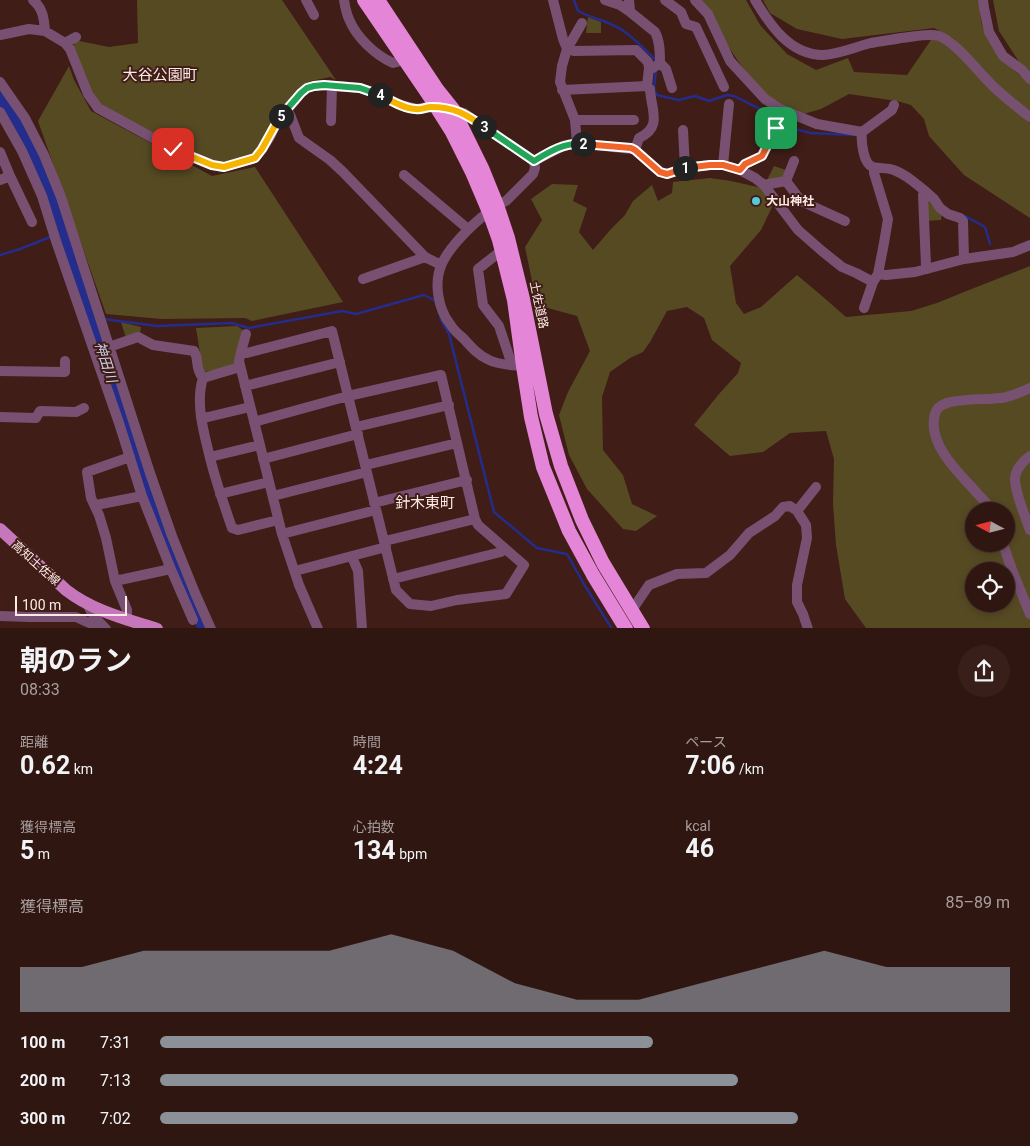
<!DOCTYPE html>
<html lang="ja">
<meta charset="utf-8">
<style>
body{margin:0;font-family:Roboto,"Noto Sans JP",sans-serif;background:#381f1a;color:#f1f3f6;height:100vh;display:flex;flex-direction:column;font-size:19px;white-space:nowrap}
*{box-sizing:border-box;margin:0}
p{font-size:16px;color:#a89f9f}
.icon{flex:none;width:28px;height:28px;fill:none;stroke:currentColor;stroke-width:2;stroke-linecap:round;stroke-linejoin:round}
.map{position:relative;height:628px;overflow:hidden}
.sheet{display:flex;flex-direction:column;background:#301611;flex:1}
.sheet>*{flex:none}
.needle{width:32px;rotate:277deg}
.controls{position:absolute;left:965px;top:502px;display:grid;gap:10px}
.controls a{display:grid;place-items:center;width:50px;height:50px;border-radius:50%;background:#301611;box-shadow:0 2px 8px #0003,0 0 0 1px #4b3531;font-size:25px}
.scale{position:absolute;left:15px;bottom:12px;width:112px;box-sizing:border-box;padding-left:5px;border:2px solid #fde9e5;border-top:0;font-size:14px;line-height:18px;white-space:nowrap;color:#fde9e5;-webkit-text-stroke:4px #401d17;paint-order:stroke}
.pin{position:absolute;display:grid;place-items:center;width:42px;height:42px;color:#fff;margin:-21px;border-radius:10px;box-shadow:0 2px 8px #0006}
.km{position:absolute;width:25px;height:25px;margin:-12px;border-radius:50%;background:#222;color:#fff;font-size:14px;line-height:25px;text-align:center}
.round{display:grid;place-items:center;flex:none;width:52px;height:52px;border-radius:26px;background:#381f1a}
.head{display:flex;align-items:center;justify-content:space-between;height:85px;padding:0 20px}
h1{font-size:28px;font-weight:700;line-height:38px}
.stats{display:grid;grid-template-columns:repeat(3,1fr);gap:8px;height:85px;padding:5px 20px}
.stats div{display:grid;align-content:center}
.stats b{font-size:25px;font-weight:700}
.stats small{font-size:14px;font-weight:400}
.stats p{font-size:14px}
.chart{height:140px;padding:10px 20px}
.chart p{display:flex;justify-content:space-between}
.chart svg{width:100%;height:90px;margin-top:5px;fill:#8c9099;opacity:.7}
ul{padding:0 20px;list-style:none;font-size:16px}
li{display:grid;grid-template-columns:80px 60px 1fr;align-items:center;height:38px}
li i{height:12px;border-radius:6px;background:#8c9099}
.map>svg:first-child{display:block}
</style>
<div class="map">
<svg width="1030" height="629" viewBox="0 0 1030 629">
<rect width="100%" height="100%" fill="#401d17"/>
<!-- green -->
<path fill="#564a23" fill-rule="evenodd" d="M137,0H282L336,80L330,77L311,81L299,89L258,148L251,155L227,161L215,162L157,135L101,105L92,92L74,47V40L109,47L138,43Z
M700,0H746L760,25L787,54L816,70L848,58L854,72L907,75L933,37L949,44L989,86L1030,123V218L964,175L929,136L924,119L911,105L897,101L849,94L821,109L800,115C790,109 776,103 767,95C739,68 720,33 700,0Z
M763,0H980C980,6 980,13 981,20C986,48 1010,67 1030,84V114L979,67L954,39L934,28L842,39L797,29L770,13Z
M993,0H1030V74L1021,65L999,31Z
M588,17L601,22V33H586Z
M69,66L74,80L91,111L212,176L255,167L343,302L252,321L245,318L162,319L106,314L38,121Z
M761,114L770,120L774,128L756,127Z
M774,166L786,170L782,178L767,180Z
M710,178L731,181L762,188L770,198L772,207L761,230L730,266L736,303L744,314L761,307L797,275L822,296L846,317L911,311L937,303L964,292L1030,266V628H866L845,599L836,545L833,504L834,459L826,431L790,433L763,452L730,456L694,425L719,394L738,373L741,363L712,340L704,318L687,307L667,311L650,342L643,352L630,358L610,372L602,397L603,450L623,475L632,504L657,516L636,531L623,529L587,489L569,455L559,415L568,392L590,351L577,316L537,305L525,247L542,220L531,199L552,184L578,185L573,201L587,208L579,232L593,250L611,229L625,215L633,201L652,185L658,201L672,193L673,182ZM974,511H1006V544H974ZM974,571H1006V604H974Z
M926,195L942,213L941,220L926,221Z
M121,322L141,327L140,334L126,338Z
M237,326L243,330L236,366L203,372L196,328Z"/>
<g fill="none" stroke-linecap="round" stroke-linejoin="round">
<!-- stream -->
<path stroke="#242c8c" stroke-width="2.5" d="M574,0L578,11C593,19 611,21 625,32C636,40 645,50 655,59V61
M656,69L654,90L657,95L674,99L679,100L695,96L709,101L727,95L734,96L772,115L795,129L811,133L853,135
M963,215L985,227L990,244
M58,234L63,232
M0,255L20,249L53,236
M440,316L441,320L449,334L494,512L537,548L567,554L585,586L612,629
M92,318H98
M103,319L157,326L232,323L249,328L342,311L356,314L424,295L436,301"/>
<!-- river -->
<path stroke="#242c8c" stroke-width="14" d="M0,99L21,131L45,177L151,499L179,569L205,629"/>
<!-- minor -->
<path stroke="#785172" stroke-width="10" d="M33,0C43,8 44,19 45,31
M306,0L314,15
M344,0C345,6 346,13 349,19C356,37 375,55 393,63L397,62L404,57
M553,0L563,39L567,49L562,66L560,82L575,120L577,143
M605,0L620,5L629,11
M629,0L630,10L629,11L655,32C660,41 660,53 660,63L653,68H649
M665,0L681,12L686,24L696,27L724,87
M695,0L708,14L730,61L765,99L780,109L817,124L862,132C861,141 863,164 873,167C881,169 888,167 896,171C907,175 916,184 925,191
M755,0C770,25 790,55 823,55C839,54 855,47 871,43C881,41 891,40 901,38C914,37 927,33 939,36C955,41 981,75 995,88C1006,98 1018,108 1030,117
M983,0L984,8L989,32L1003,56L1022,70L1030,79
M0,35L29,29L45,31L65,43L70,49L88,94L98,108L173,149L212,165L224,167L255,158L262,149L270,137L277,122L301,93L307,88L314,86L324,85L360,88L379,94L398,104L417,109L427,107L445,108L464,113L534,161
M65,43L76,37
M660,63L666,69L672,88
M0,82L25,118L44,155L61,197L150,473L172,536L195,593L211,629
M562,90L647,86L649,68L648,62L636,50L574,51L567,49L582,23
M287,109L291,117L299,138L330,160L343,172L425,257L441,265
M0,112L22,151L42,196L56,241L119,423L142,496
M575,120H634
M331,121L332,86
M683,130L685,168
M862,132L892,110L894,105
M635,150L639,138C663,127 651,110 650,89L647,86
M0,152L10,176
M534,161L563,146L577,143L631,149L635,150L660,172L667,174L685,168L710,165H723L740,170L755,178L764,185L798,230L822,251L842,267L856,273L873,282L878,274L884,243L888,219L874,173V168
M723,165L729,104
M740,170L745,164L762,156L776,128
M404,175L468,229
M0,180L10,176L32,222
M786,181L794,161
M764,185L786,181L801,201L845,221
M497,205L506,201L533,174L535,168L534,161
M489,212C474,222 447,249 441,266C434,283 438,309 450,324C453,329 458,334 463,338C471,347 478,355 489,360C498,365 512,365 523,366
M501,251L478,269L483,305L499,326L512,365
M927,269L926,266L923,195L925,191L934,199L940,208L948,214L960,218L963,221L964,259
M878,274L886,275L915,272L964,259L1013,252L1030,245
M363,279L425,257
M864,308L873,282
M109,347L138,337L153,345L194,351C200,361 194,367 203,378
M241,352L246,334
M240,367L203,378C195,403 204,433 210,458C216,482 224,505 232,528L238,530L278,520
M0,371L65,372V361
M245,386L340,362
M0,417L36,418L40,411L76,412L84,408
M201,418L208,417L250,407
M254,422L348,396L441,375L475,519L478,525L524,565L506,594L457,600L431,606L410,604L396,590L332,331L247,353L241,352L239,361L282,534L299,585L318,629
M356,427L449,405
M1030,456C1023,461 1015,470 1015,479C1015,493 1025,516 1030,530
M210,457L260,445
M263,459L358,434
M366,465L457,443
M220,494L269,482
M273,496L367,472
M374,503L467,480
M96,505L142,496L170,567L193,620
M797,511L816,487
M992,511C988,504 982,499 977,493C960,474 930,447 934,419C935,410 938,406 947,403C964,398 983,400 1001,398C1011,397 1021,392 1030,388
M282,534L376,510
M385,541L475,519
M1003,544L1012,570L1030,614
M352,557L358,571L362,629
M295,571L386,547
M393,579L501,552L504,549
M115,581L166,570L170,567
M87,603C91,614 98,621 106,629
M632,610L649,585L677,574L706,573L730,555L749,533L775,516L783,507L790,506L797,511L806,525L807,538L797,585V602L803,614L808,629
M0,616L30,617H76L94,625L98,621
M127,619V610L115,581L106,538L99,515L91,498L87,472L130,457"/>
<!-- major -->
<path stroke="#c677bb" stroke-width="12" d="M0,529L66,590C93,611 126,619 157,629"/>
<!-- highway -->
<path stroke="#e585d8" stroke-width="14" d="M364,0L428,94L452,132L472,172L489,212L499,240L514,300L523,366L531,417L543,467L569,531L593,575L626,629
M378,0L437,89L453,109L482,168L497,205L508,238L523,299L546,414L561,466L582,520L603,563L643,629"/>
</g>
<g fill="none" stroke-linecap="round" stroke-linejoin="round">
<!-- split-1 casing -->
<g stroke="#fff" stroke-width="10">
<path id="split-1" d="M685,168L710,165H723L740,170L745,164L762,156L776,128"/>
</g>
<!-- split-2 casing -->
<g stroke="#fff" stroke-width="10">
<path id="split-2" d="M583,144L631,148L635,150L660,172L667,174L685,168"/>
</g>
<!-- split-3 casing -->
<g stroke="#fff" stroke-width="10">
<path id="split-3" d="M484,127L534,161C549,152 565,142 583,144"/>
</g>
<!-- split-4 casing -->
<g stroke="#fff" stroke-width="10">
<path id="split-4" d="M380,95C390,100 404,109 416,109C421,110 426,107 431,107C454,107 466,114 484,127"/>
</g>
<!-- split-5 casing -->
<g stroke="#fff" stroke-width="10">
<path id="split-5" d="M281,116L301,93L307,88L314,86L324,85L360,88L380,95"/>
</g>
<!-- split-6 casing -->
<g stroke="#fff" stroke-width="10">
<path id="split-6" d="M173,149L212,165L224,167L255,158L262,149L277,122L281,116"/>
</g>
<!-- split-1 -->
<use href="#split-1" stroke="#f0652b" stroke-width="6"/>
<!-- split-2 -->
<use href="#split-2" stroke="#f0652b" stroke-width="6"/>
<!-- split-3 -->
<use href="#split-3" stroke="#22a559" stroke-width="6"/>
<!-- split-4 -->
<use href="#split-4" stroke="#f5b400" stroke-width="6"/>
<!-- split-5 -->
<use href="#split-5" stroke="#22a559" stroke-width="6"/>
<!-- split-6 -->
<use href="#split-6" stroke="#f5b400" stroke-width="6"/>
</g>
<!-- markers -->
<circle fill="#55cadf" stroke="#401d17" stroke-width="2" cx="756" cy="201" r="5"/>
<g text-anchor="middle" stroke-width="4" stroke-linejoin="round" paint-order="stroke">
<!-- poi labels -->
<g font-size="12" font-weight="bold" fill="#fde9e5" stroke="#401d17" text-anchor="start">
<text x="766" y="205">大山神社</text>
</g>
<!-- street labels -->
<g font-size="12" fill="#fde9e5" stroke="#401d17">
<text transform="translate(539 305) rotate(78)" y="4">土佐道路</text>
<text transform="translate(36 563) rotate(42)" y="4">高知土佐線</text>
</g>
<!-- water labels -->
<g font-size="14" font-style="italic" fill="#cbd4ee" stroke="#401d17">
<text transform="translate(106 362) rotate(72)" y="5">神田川</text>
</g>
<!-- quarter labels -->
<g font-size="15" fill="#fde9e5" stroke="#401d17">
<text x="160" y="80">大谷公園町</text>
<text x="425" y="508">針木東町</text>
</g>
</g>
</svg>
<div class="controls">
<a><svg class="needle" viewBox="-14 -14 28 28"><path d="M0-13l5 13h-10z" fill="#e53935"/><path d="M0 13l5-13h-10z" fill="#a89f9f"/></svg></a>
<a><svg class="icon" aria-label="locate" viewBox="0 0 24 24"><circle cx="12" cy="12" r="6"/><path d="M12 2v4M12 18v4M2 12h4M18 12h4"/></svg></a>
</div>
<div class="scale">100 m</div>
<div class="pin" style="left:776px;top:128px;background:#1e9e55"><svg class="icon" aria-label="arrive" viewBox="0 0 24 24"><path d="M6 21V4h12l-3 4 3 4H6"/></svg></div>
<div class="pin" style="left:173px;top:149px;background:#d93025"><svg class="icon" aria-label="check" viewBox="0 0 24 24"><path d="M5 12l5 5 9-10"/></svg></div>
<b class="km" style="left:685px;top:168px">1</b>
<b class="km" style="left:583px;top:144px">2</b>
<b class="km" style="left:484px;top:127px">3</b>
<b class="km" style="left:380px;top:95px">4</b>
<b class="km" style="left:281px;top:116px">5</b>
</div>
<section class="sheet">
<div class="head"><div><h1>朝のラン</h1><p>08:33</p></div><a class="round"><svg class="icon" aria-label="share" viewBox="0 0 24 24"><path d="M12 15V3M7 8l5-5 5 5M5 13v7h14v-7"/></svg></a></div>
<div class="stats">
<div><p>距離</p><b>0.62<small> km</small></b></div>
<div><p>時間</p><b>4:24</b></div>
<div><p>ペース</p><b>7:06<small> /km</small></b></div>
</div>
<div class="stats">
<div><p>獲得標高</p><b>5<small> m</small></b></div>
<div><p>心拍数</p><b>134<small> bpm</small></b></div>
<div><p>kcal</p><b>46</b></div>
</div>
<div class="chart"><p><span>獲得標高</span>85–89 m</p>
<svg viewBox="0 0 160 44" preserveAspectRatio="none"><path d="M0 44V22L10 22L20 14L30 14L40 14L50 14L60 6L70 14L80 30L90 38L100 38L110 30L120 22L130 14L140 22L150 22L160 22V44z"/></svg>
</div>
<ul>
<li><b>100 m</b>7:31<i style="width:58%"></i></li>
<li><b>200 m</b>7:13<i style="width:68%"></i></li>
<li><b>300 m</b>7:02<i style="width:75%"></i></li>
</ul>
</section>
